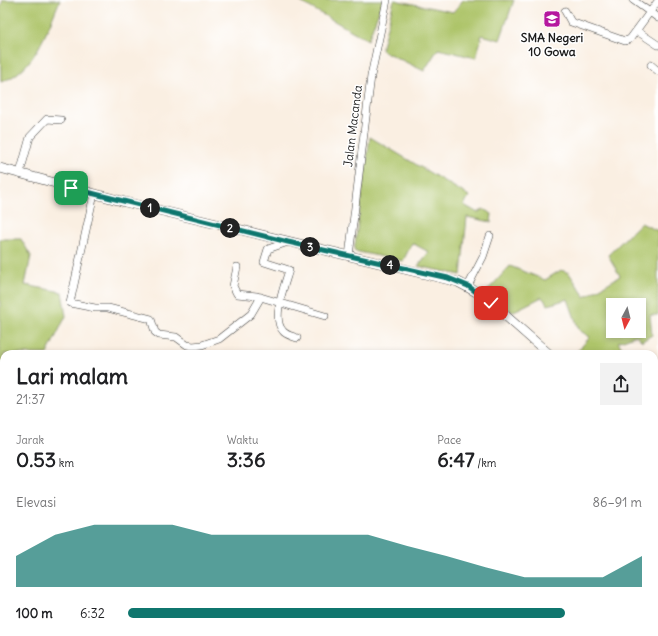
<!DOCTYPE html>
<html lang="id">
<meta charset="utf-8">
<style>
body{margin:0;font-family:Delius,sans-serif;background:#f2f2f2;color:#202124;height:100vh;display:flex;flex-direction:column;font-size:15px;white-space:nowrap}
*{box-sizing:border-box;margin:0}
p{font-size:13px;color:#757577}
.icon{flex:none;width:22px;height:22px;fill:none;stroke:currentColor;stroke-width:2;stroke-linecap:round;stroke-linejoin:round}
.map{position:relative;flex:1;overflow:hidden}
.details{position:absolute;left:0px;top:350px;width:658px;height:286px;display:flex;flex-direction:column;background:#fff;border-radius:12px 12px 0 0;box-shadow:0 2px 6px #0003}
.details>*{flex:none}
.needle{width:26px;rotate:187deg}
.controls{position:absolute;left:606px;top:298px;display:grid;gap:8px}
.controls a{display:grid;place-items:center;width:40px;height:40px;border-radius:0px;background:#fff;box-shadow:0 2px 6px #0003;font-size:20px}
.pin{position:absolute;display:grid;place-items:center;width:34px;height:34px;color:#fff;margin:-17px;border-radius:8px;box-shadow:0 2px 6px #0006}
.km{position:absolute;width:20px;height:20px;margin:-10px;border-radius:50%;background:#222;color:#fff;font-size:11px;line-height:20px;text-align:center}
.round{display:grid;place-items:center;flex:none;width:42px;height:42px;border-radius:0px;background:#f2f2f2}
.overview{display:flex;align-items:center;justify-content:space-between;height:68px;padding:0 16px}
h1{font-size:22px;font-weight:800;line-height:30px}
.metrics{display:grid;grid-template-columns:repeat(3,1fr);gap:6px;height:68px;padding:4px 16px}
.metrics div{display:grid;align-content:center}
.metrics b{font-size:20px;font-weight:800}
.metrics small{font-size:11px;font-weight:400}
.metrics p{font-size:11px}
.chart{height:112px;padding:8px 16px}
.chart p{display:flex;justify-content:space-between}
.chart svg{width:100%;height:72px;margin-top:4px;fill:#0f766e;opacity:.7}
ul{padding:0 16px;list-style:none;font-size:13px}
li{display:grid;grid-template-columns:64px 48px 1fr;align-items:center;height:30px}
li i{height:10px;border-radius:5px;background:#0f766e}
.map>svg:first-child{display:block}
</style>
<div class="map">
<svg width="658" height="636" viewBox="0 0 658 636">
<rect width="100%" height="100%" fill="#fff"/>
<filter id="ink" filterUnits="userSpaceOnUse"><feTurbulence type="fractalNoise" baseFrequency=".025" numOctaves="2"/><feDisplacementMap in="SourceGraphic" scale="8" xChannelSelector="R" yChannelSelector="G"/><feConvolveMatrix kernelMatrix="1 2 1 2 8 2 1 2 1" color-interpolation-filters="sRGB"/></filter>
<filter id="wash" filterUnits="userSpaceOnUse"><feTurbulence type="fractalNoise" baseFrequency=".012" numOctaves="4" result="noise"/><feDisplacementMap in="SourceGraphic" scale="16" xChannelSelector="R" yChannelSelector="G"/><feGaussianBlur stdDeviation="0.9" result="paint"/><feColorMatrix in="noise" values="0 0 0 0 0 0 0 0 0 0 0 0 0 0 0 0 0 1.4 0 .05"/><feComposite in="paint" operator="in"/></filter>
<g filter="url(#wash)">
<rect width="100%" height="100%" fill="#faefe2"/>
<!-- green -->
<path fill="#adc469" stroke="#647042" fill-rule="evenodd" d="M3,0H60C47,30 35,71 1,82L0,8Z
M297,0H383L368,40Z
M394,0L453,12L463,0H514L500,40L482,35L476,58L438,49L424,71L381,50Z
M370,137L469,196L464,205L478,213L483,209L492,214L491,222L467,217L461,275L418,266L429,252L412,243L403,261L354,251Z
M641,223L658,231V315H650L652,335L642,341L636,335L618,342L626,354H575L590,337L579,330L568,299L548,305L542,297L512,312L487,291L510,266L545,280L561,270L569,273L585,297L620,276L608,255ZM613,305H639V331H613Z
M0,239H21L31,256L25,285L62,292L66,316L47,354H4V389L0,388Z"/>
</g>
<g filter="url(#ink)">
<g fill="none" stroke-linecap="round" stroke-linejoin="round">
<!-- minor casing -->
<g stroke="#3d3c3a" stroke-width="8">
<path id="minor" d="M633,0L658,18
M565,11L571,22L625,41L630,39L658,1
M637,31L658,45
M651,65L658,71
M20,173L30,137L47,119L61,120
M94,194L70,303L95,308H108L151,319L155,332L159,335L176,337L187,345L193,346L202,345L219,339L251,314L261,297
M288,242L268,249L264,262L289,270C285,284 271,319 283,331C286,335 292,336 297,338
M349,256L371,76L387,0
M237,267L233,286L237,294L257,296L325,316
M468,286L483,257L490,236
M0,476L4,457
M0,558L4,559
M654,560L658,553
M0,589L4,590
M0,619H4
M32,632L43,636
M230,632L236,636
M430,632L435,636
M78,636L80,632
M197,636L198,632
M216,636L218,632
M486,636L487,632
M554,636L556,632"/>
</g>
<!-- major casing -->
<g stroke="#3d3c3a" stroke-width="10">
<path id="major" d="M0,168L125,202L458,282L482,295L549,354
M654,381L658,378
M654,426L658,429
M654,436L658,439
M332,636L337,632"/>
</g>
<!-- minor -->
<use href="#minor" stroke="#fff" stroke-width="7"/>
<!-- major -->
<use href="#major" stroke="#fff" stroke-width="9"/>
</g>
</g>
<g fill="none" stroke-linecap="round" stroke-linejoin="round" filter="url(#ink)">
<!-- route casing -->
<g stroke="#fff" stroke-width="8">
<path id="route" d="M71,188L288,242L448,278L468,286L491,303"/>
</g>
<!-- route -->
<use href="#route" stroke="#0f766e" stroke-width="5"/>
</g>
<!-- icons -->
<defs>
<g id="school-square" transform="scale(0.9)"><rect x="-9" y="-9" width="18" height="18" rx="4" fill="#b5179e" stroke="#fff"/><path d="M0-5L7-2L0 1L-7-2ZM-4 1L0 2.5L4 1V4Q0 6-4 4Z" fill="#fff"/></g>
</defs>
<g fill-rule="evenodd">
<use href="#school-square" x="552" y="19"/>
</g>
<g text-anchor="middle" stroke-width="3" stroke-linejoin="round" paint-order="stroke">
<!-- poi labels -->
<g font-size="12" font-weight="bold" fill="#1c1c1c" stroke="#fff">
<text x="552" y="42">SMA Negeri<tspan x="552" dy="14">10 Gowa</tspan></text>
</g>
<!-- street labels -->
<g font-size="12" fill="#1c1c1c" stroke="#fff">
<text transform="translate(353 126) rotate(-83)" y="4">Jalan Macanda</text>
</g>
</g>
</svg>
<div class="controls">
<a><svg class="needle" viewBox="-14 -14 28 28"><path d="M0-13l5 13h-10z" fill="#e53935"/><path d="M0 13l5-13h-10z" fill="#757577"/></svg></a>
</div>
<div class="pin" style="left:71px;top:188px;background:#1e9e55"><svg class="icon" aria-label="arrive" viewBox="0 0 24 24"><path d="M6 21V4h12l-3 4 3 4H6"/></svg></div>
<div class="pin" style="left:491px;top:303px;background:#d93025"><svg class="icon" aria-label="check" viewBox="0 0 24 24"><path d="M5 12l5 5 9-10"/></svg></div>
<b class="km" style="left:150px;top:208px">1</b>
<b class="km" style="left:230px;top:228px">2</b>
<b class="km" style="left:310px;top:247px">3</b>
<b class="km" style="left:390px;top:265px">4</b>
<section class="details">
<div class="overview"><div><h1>Lari malam</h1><p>21:37</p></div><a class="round"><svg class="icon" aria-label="share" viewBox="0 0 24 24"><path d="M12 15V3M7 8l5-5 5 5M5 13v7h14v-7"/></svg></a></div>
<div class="metrics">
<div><p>Jarak</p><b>0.53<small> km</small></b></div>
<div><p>Waktu</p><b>3:36</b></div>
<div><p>Pace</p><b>6:47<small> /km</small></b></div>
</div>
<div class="chart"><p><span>Elevasi</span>86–91 m</p>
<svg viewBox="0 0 160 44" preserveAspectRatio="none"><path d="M0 44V25L10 12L20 6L30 6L40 6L50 12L60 12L70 12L80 12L90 12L100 19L110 25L120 32L130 38L140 38L150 38L160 25V44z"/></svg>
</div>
<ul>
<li><b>100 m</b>6:32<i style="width:85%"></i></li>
</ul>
</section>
</div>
